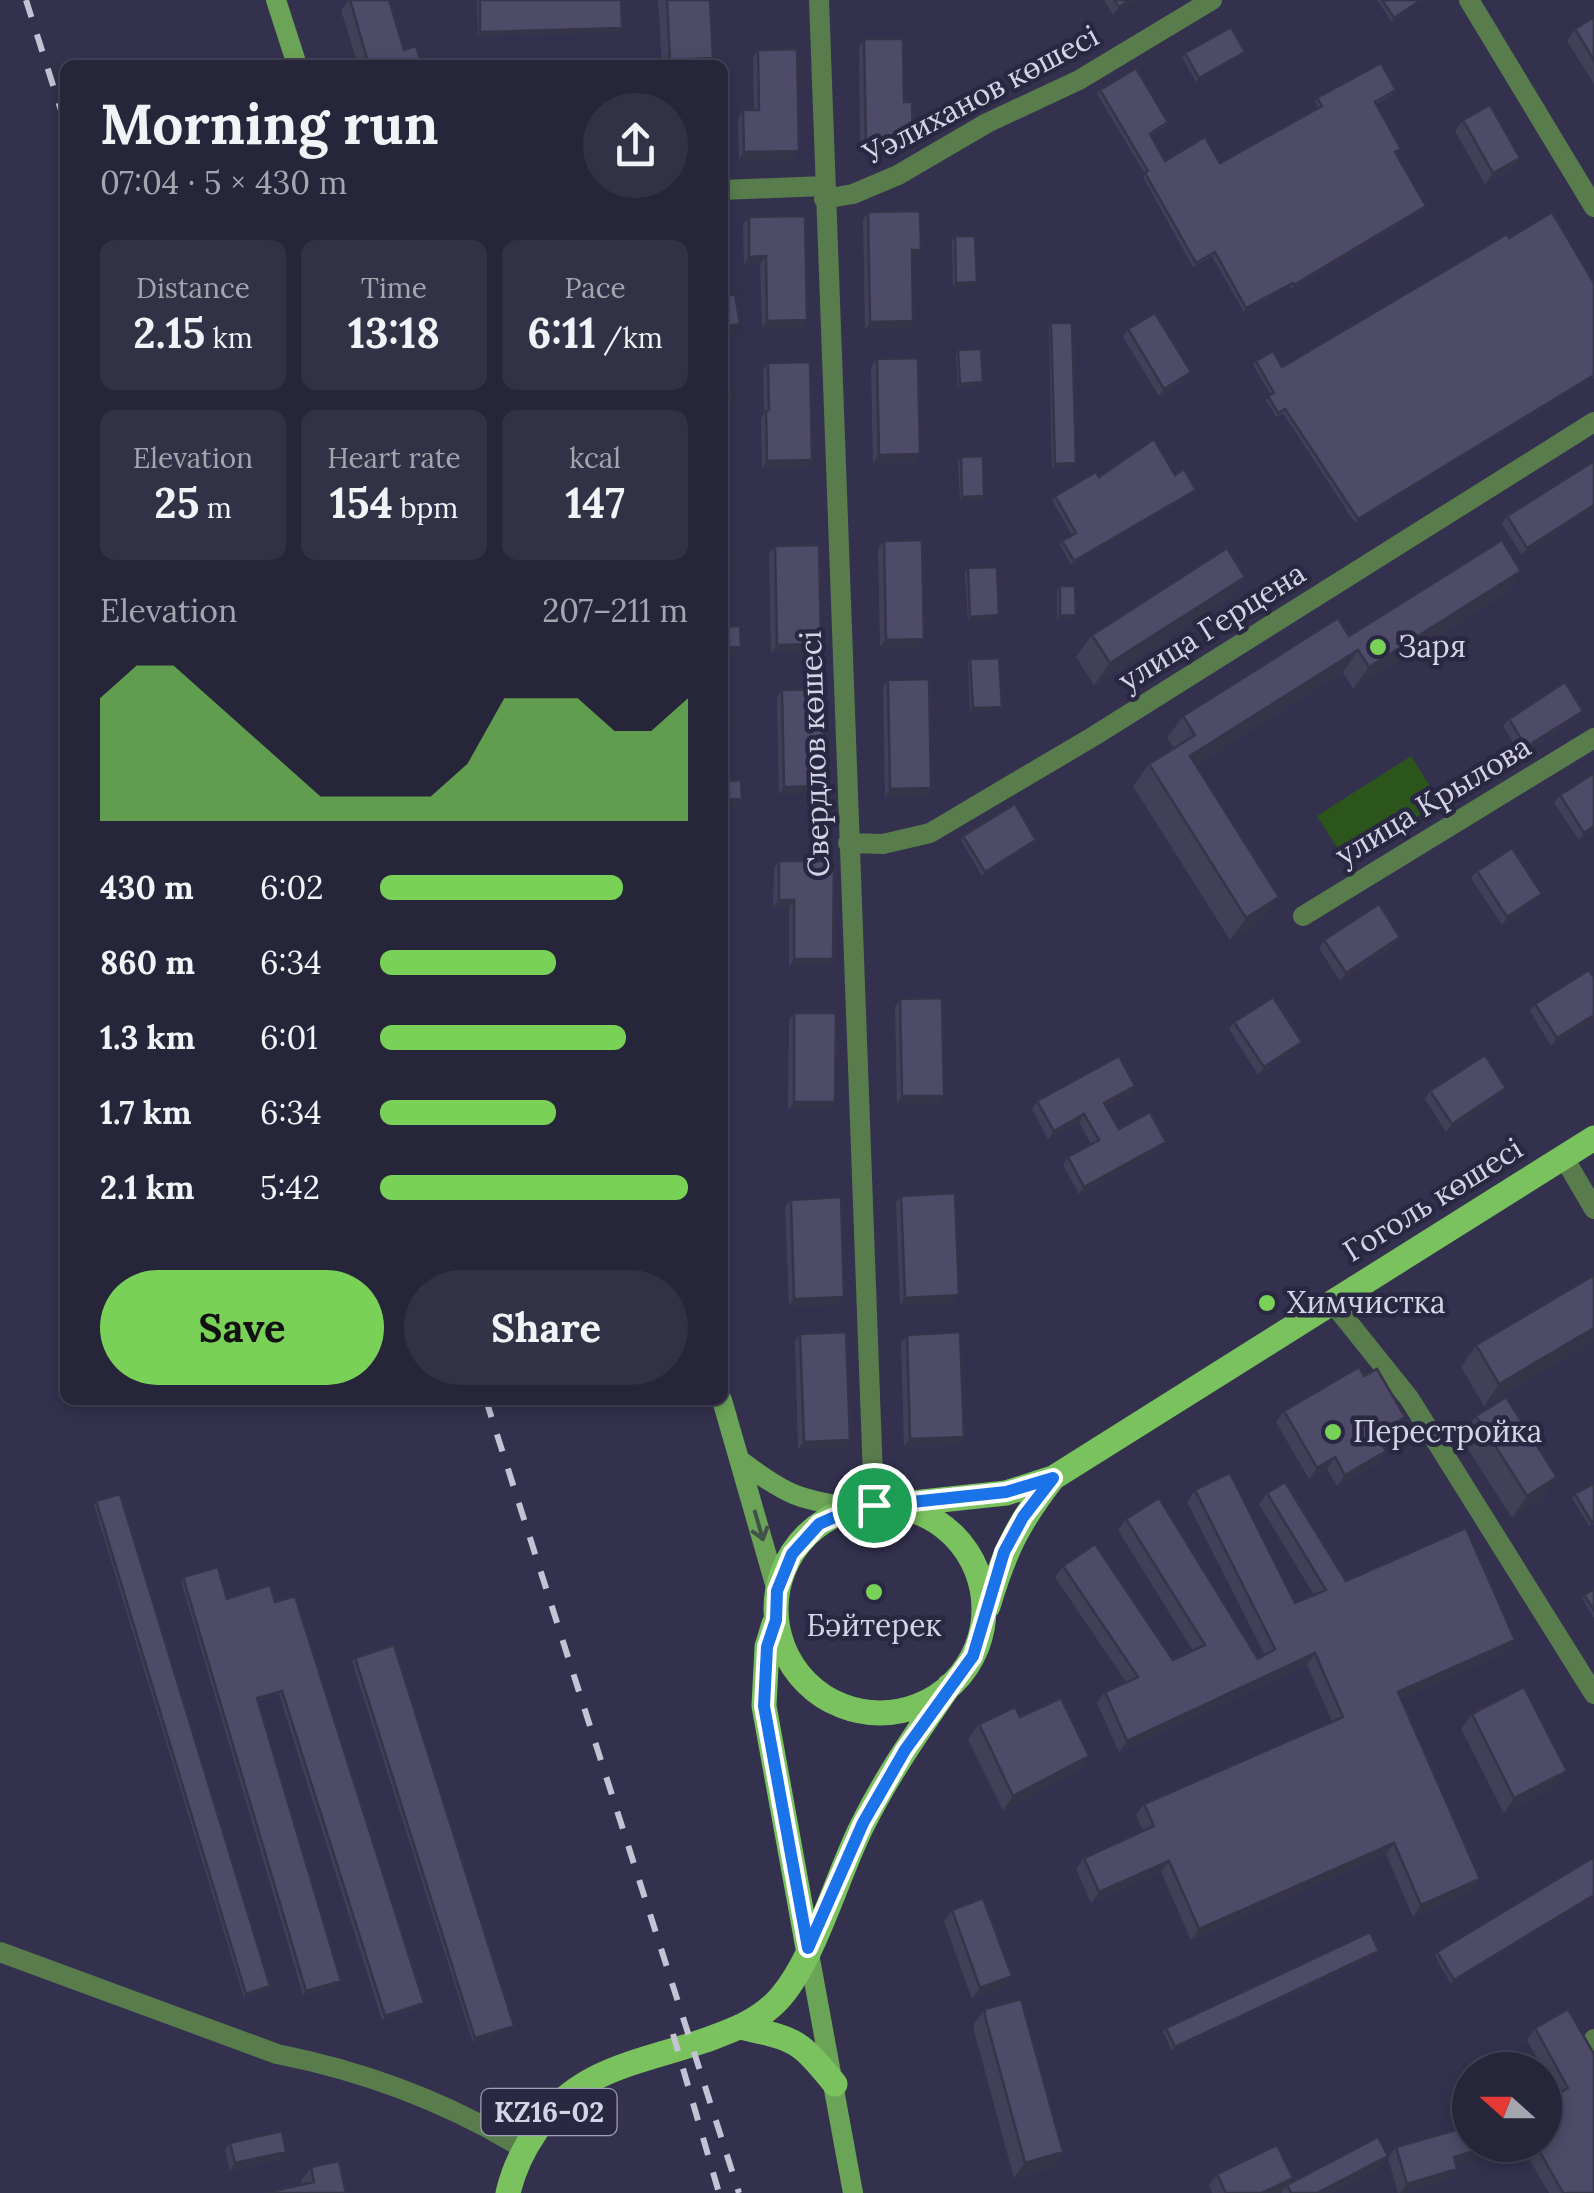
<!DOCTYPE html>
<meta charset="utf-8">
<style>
body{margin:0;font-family:Lora,serif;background:#323145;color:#f1f3f6;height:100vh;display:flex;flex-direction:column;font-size:38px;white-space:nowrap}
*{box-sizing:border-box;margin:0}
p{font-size:32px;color:#a4a5af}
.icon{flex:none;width:55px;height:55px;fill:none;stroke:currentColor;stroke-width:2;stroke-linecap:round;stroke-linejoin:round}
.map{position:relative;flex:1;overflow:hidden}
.panel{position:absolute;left:60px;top:60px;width:668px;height:1345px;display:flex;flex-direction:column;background:#26253a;border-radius:15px;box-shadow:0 5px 15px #0003,0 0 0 2px #424254}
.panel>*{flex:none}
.needle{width:65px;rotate:291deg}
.controls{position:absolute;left:1452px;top:2052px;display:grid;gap:20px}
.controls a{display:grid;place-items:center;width:110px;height:110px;border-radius:50%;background:#26253a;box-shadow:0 5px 15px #0003,0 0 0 2px #424254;font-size:50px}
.pin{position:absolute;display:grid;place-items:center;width:85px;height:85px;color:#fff;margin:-42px;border:5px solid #fff;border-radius:50%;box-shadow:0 2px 10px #0007}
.round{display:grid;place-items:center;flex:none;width:105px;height:105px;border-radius:52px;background:#323145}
.summary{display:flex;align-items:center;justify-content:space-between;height:170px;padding:0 40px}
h1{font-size:55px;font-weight:700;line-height:75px}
.figures{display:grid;grid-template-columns:repeat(3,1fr);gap:15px;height:170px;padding:10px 40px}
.figures div{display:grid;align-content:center;border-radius:15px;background:#323145;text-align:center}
.figures b{font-size:42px;font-weight:700}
.figures small{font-size:28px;font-weight:400}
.figures p{font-size:28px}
.chart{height:280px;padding:20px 40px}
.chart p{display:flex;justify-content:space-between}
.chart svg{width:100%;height:180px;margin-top:10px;fill:#79d157;opacity:.7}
.action{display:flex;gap:20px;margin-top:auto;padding:20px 40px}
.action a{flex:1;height:115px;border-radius:60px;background:#79d157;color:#111;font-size:40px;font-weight:700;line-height:115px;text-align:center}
.action a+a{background:#323145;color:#f1f3f6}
ul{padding:0 40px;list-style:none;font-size:32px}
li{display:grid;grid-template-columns:160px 120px 1fr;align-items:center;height:75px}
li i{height:25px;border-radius:12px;background:#79d157}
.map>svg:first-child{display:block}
</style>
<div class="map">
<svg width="1594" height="2193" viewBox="0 0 1594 2193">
<rect width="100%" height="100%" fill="#33314d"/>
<!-- green -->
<path fill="#2c551c" d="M1411,756L1440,802L1346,862L1317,816Z"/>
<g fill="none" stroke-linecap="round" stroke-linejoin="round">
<!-- street -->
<path stroke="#597c4d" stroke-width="20" d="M819,0L874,1505
M1469,0L1594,207
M722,190L824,186
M824,199L853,194L898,175L987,123L1079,80L1212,0
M848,843L883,844L930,833L1094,736L1594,422
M1303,916L1594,738
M1563,1156L1594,1209
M1332,1302L1409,1398L1594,1694
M0,1952L277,2054C363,2071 449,2103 524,2149
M1594,2039V2052"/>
<!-- secondary -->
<path stroke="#6ca457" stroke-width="20" d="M276,0L297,65
M722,1400L777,1591
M741,1461C786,1495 799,1500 855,1508
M808,1948L853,2193"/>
<!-- primary -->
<path stroke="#79c25e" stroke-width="25" d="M894,1505L1006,1493L1053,1478L1594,1138
M776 1609a104 104 0 1 1 208 0a104 104 0 1 1-208 0Z
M988,1606C1005,1550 1017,1525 1053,1478
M774,1624L767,1647L764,1706L808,1948
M741,2027C797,2040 798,2039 835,2084
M508,2193C513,2171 523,2150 536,2131C577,2068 640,2063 706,2040C730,2031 754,2023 773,2005C813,1968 837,1873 864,1822C888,1774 919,1730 949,1686"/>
<!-- rail -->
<path stroke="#c4c3d6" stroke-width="6" stroke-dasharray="18 18" stroke-linecap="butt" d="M26,0L65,123
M486,1400L739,2193
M673,2034L719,2193"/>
</g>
<!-- wall -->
<path fill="#424059" d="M349,0H389L404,50L422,65H358L341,10Z
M477,0H621L622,28L619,32L478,36Z
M658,0H710L713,58L708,65H662Z
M1104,0H1136L1113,15Z
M1377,0H1423L1392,22Z
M1594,17V84L1567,41L1575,29Z
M864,39L913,144L908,151L860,152L859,47Z
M758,50L793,159L739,160L738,118L743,110H754L753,58Z
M1185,53L1242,55L1196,82L1182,57Z
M1100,90L1168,122L1166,126L1151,135L1165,161L1220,163L1318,108L1315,102L1317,98L1393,94L1376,104L1401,149L1396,154L1426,206L1424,210L1291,289L1290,286L1244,312L1212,256L1193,267L1143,177L1145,174L1097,94Z
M1463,120L1520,158L1512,169L1485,184L1455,131Z
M868,212L916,258H912L913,321L908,328L865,329L863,220Z
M749,217L801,328H762L760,264H744L743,224Z
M955,236L974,286H953L952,240Z
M1509,238L1594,283V379L1593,377L1355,523L1283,413L1276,417L1266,400L1271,395L1253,365L1256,361L1282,367Z
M1051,323L1073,467L1052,468L1049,327Z
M1128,329L1186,380L1159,396L1123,337Z
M958,350L983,382L980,386L958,388L956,354Z
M877,359L915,462L873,463L871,367Z
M768,363L812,460L806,468L762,469L761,418L764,414L763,370Z
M961,457L982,500L960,501L958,461Z
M1594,461L1522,555L1502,524L1507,516Z
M1175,475L1196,490L1194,493L1071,565L1060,545L1062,541L1072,535L1052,500L1055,496L1099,477Z
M884,541L924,639L919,647H880L878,549Z
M775,546L821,644L815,652L771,653L769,553Z
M968,568L999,615L997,619L968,621L965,572Z
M1521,571L1506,593L1353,689L1343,672L1196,765L1263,919L1230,940L1133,786L1149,764L1174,748L1167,738L1183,716L1349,636Z
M1245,577L1229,599L1094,685L1076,657L1092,635Z
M1060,586L1076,615L1073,619L1057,620V590Z
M970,659L999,710L970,712L968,663Z
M888,680L931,788L926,796L885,797L883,687Z
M782,690L820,794H779L777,698Z
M1583,711L1578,718L1521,755L1503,726L1509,719Z
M1594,773V831L1579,840L1554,803L1560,795Z
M963,836L1034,844L982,876L961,840Z
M779,861L828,966H789V908L773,907L774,868Z
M1477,871L1536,902L1502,925L1471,878Z
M1400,937L1395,945L1340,981L1319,948L1324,940Z
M1594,978V1019L1551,1046L1530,1011L1535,1004Z
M900,999L939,1103L897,1104L895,1007Z
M794,1013L835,1102L830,1109H788L789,1020Z
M1234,1022L1302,1042L1297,1049L1258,1075L1229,1029Z
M1135,1086L1130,1094L1106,1106L1119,1129L1166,1142L1160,1149L1079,1194L1063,1165L1068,1157L1091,1144L1079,1122L1048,1139L1032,1109L1037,1101Z
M1506,1088L1501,1096L1446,1132L1425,1099L1430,1091Z
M901,1196L953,1303L900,1305L896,1203Z
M791,1200L839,1305L789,1306L785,1207Z
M1594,1275V1341L1484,1406L1461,1367L1476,1345Z
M800,1334L844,1448L798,1449L795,1341Z
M907,1335L958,1445L904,1446L901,1343Z
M1364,1376L1405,1417L1397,1428L1379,1439L1386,1451L1378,1463L1337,1486L1327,1469L1309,1479L1276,1422L1284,1411Z
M1476,1416L1542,1499L1512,1518L1461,1438Z
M1594,1483V1524L1589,1526L1572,1498L1575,1494Z
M1195,1490L1295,1603L1314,1595L1259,1504L1267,1493L1346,1581L1515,1640L1507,1652L1401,1699L1472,1891L1413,1917L1386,1854L1191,1940L1161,1872L1091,1903L1076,1869L1084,1858L1143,1831L1136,1815L1144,1804L1332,1721L1307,1665L1119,1752L1097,1703L1105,1692L1126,1682L1055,1577L1063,1566L1173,1660L1193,1651L1118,1530L1126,1519L1258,1659L1265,1655L1187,1502Z
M96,1501L267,1990L244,1998L94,1505Z
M183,1577L227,1599L275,1602L424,2003L421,2007L382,2020L279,1694L258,1701L341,1981L338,1985L303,1995L181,1581Z
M1594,1589V1618L1582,1599L1584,1595Z
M355,1658L514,2026L511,2029L473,2042L352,1661Z
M1472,1714L1556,1786L1504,1813L1461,1729Z
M1020,1717L1089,1756L1078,1771L1003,1811L968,1739L979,1724Z
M1594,1857L1451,1984L1435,1956L1437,1952Z
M952,1910L1012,1976L1004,1987L972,1999L944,1921Z
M1379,1951L1376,1955L1172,2051L1163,2032L1166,2028Z
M985,2009L1053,2167L1014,2178L974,2031V2024Z
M1568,2009L1594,2193H1549L1521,2145H1545L1557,2094L1527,2040L1535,2028Z
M230,2143L281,2159L230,2171L225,2150Z
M1396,2147H1487L1479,2159L1456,2165L1457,2169L1449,2180L1398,2193L1388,2158Z
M1388,2156L1380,2167L1331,2193H1281L1282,2191L1278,2193H1212L1209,2185L1217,2174L1290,2183Z
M311,2167L346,2193L302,2185L301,2181Z"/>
<!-- shaded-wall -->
<path fill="#363449" d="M856,0H897L855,2Z
M1130,0H1136L1113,15L1119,7Z
M1421,0H1423L1421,2L1392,22L1394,18Z
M622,28L619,32L478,36L480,32Z
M1245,52L1242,55L1196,82L1199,78Z
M713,58L708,65H667L670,60Z
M866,144H913L908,151L860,152Z
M799,151L793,159L739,160L744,152Z
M1520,158L1512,169L1485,184L1493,173Z
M1426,206L1424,210L1291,289L1294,285Z
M912,250H921L916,258H906Z
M766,256L760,264H744L749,257Z
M977,282L974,286H953L956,283Z
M1293,283L1290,286L1244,312L1246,308Z
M807,320L801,328H762L767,321Z
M913,321L908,328L865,329L870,322Z
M740,324L735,332L722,334V327Z
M1191,372L1186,380L1159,396L1164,389Z
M1594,375L1593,377L1355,523L1358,519Z
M983,382L980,386L958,388L960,384Z
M732,401L727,409L722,410V403Z
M920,454L915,462L873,463L879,455Z
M812,460L806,468L762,469L767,461Z
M1076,463L1073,467L1052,468L1055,464Z
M1196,490L1194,493L1071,565L1074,561Z
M984,496L982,500L960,501L962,497Z
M1594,505V509L1522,555L1527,548Z
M1521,571L1506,593L1353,689L1369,667Z
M722,574H731L726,581H722Z
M1245,577L1229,599L1094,685L1110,663Z
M999,615L997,619L968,621L970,617Z
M1076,615L1073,619L1057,620L1060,616Z
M924,639L919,647H880L886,640Z
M821,644L815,652L771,653L777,645Z
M741,647L736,655L722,656V648Z
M1358,650L1343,672L1175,778L1190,756Z
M1002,707L999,710L970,712L973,708Z
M1583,711L1578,718L1521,755L1526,747Z
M722,730H730L725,737L722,738Z
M825,786L820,794H779L784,787Z
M931,788L926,796L885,797L890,789Z
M742,799L737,806L722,807V800Z
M1594,826V831L1579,840L1584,833Z
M1036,840L1034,844L982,876L985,872Z
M1542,894L1536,902L1502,925L1507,917Z
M1279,897L1263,919L1230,940L1246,918Z
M779,900H794L789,908L773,907Z
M1400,937L1395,945L1340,981L1346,973Z
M794,959H833L828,966H789Z
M1594,1015V1019L1551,1046L1557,1038Z
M1302,1042L1297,1049L1258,1075L1264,1067Z
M1135,1086L1130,1094L1099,1110L1104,1103Z
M1506,1088L1501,1096L1446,1132L1452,1124Z
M902,1096H944L939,1103L897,1104Z
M794,1102H835L830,1109H788Z
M1084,1114L1079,1122L1048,1139L1054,1131Z
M1166,1142L1160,1149L1079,1194L1084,1187Z
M959,1295L953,1303L900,1305L905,1298Z
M844,1297L839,1305L789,1306L794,1299Z
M1594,1328V1341L1484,1406L1499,1384Z
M1405,1417L1397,1428L1368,1445L1376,1434Z
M964,1437L958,1445L904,1446L910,1439Z
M850,1440L844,1448L798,1449L804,1442Z
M1386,1451L1378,1463L1337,1486L1345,1475Z
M1335,1457L1327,1469L1309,1479L1317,1468Z
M1557,1477L1542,1499L1512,1518L1527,1496Z
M1515,1640L1507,1652L1390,1704L1398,1692Z
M1315,1653L1307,1665L1119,1752L1127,1741Z
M282,1691L279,1694L254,1702L257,1698Z
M1089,1756L1078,1771L1003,1811L1013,1796Z
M1567,1771L1556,1786L1504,1813L1514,1798Z
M1394,1843L1386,1854L1191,1940L1199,1929Z
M1169,1861L1161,1872L1091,1903L1099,1892Z
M1480,1879L1472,1891L1413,1917L1421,1905Z
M1594,1895V1898L1451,1984L1454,1980Z
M1379,1951L1376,1955L1172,2051L1175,2047Z
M1012,1976L1004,1987L972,1999L980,1988Z
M341,1981L338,1985L303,1995L306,1991Z
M270,1986L267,1990L244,1998L246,1994Z
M424,2003L421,2007L382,2020L385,2016Z
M514,2026L511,2029L473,2042L475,2038Z
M1487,2147L1479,2159L1446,2168L1454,2157Z
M286,2152L281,2159L230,2171L235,2163Z
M1063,2152L1053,2167L1014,2178L1025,2163Z
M1388,2156L1380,2167L1331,2193H1317Z
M1457,2169L1449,2180L1405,2193H1400L1407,2184Z
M1293,2178L1282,2191L1278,2193H1262Z"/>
<!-- building -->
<path fill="#4d4b68" stroke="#363449" stroke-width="2.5" d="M350,0H389L404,50L416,46L422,65H369Z
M480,0H621L622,28L480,32Z
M667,0H710L713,58L670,60Z
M1114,0H1130L1119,7Z
M1382,0H1421L1394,18Z
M1594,17V60L1575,29Z
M1231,27L1245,52L1199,78L1185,53Z
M864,39H903L904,102H912L913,144H866Z
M797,49L799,151L744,152L743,110H759L758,50Z
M1381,63L1396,90L1375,102L1401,149L1395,152L1426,206L1294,285L1293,283L1246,308L1215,252L1196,263L1145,173L1148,171L1100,90L1136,68L1168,122L1150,134L1165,161L1205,137L1220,163L1322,106L1317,98Z
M1490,105L1520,158L1493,173L1463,120Z
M920,211L921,250H912L913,321L870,322L868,212Z
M1552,212L1594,283V375L1358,519L1285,409L1278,413L1268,396L1274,393L1256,361L1273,351L1282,367L1507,234L1509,238Z
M805,216L807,320L767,321L766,256L749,257V217Z
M955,236H975L977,282L956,283Z
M735,294L740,324L722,327V297Z
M1155,313L1191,372L1164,389L1128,329Z
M1051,323H1072L1076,463L1055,464Z
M981,349L983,382L960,384L958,350Z
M918,358L920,454L879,455L877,359Z
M810,362L812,460L767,461L766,411L769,410L768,363Z
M727,372L732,401L722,403V373Z
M1154,439L1175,475L1184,469L1196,490L1074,561L1062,541L1076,533L1055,496L1096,472L1099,477Z
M983,456L984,496L962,497L961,457Z
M1594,461V505L1527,548L1507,516Z
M922,540L924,639L886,640L884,541Z
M1502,540L1521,571L1369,667L1358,650L1190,756L1279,897L1246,918L1149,764L1195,735L1183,716L1338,618L1349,636Z
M819,545L821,644L777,645L775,546Z
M1227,548L1245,577L1110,663L1092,635Z
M729,549L731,574H722V550Z
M997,567L999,615L970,617L968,568Z
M1060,586H1075L1076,615L1060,616Z
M740,626L741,647L722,648V627Z
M999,658L1002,707L973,708L970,659Z
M929,679L931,788L890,789L888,680Z
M1565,682L1583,711L1526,747L1509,719Z
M824,689L825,786L784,787L782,690Z
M729,703L730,730H722V704Z
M1594,773V826L1584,833L1560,795Z
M741,780L742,799L722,800V781Z
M1015,804L1036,840L985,872L963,836Z
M1512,848L1542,894L1507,917L1477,871Z
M779,861H834L833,959H794V900H779Z
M1379,904L1400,937L1346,973L1324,940Z
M1589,970L1594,978V1015L1557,1038L1535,1004Z
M1273,997L1302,1042L1264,1067L1234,1022Z
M942,998L944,1096H902L900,999Z
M794,1013H836L835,1102H794Z
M1485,1055L1506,1088L1452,1124L1430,1091Z
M1119,1056L1135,1086L1104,1103L1119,1129L1150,1112L1166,1142L1084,1187L1068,1157L1099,1140L1084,1114L1054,1131L1037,1101Z
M955,1193L959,1295L905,1298L901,1196Z
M841,1197L844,1297L794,1299L791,1200Z
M1594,1275V1328L1499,1384L1476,1345Z
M846,1332L850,1440L804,1442L800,1334Z
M960,1332L964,1437L910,1439L907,1335Z
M1359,1367L1364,1376L1377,1369L1405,1417L1376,1434L1386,1451L1345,1475L1335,1457L1317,1468L1284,1411Z
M1506,1397L1557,1477L1527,1496L1476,1416Z
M1230,1473L1295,1603L1326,1590L1267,1493L1285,1482L1346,1581L1466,1528L1515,1640L1398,1692L1480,1879L1421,1905L1394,1843L1199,1929L1169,1861L1099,1892L1084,1858L1154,1826L1144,1804L1343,1717L1315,1653L1127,1741L1105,1692L1138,1677L1063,1566L1095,1544L1173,1660L1205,1645L1126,1519L1159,1498L1258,1659L1275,1649L1195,1490Z
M1594,1483V1521L1592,1523L1575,1494Z
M120,1494L270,1986L246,1994L96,1501Z
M218,1567L227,1599L270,1585L275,1602L295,1596L424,2003L385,2016L282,1691L257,1698L341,1981L306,1991L183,1577Z
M1594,1589V1610L1584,1595Z
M394,1645L514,2026L475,2038L355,1658Z
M1524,1687L1567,1771L1514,1798L1472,1714Z
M1061,1698L1089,1756L1013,1796L979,1724L1015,1707L1020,1717Z
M1594,1857V1895L1454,1980L1437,1952Z
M983,1898L1012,1976L980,1988L952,1910Z
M1370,1932L1379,1951L1175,2047L1166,2028Z
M1021,1999L1063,2152L1025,2163L985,2016V2009Z
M1568,2009L1594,2054V2193H1563L1536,2145H1545V2102L1568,2088L1535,2028Z
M1470,2126V2145H1486L1487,2147L1454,2157L1457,2169L1407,2184L1396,2147Z
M282,2131L286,2152L235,2163L230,2143Z
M1378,2137L1388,2156L1317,2193H1291L1287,2185Z
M1277,2145L1293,2178L1262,2193H1226L1217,2174Z
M339,2161L346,2193H265L314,2182L311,2167Z"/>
<!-- one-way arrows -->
<defs><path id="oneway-shaft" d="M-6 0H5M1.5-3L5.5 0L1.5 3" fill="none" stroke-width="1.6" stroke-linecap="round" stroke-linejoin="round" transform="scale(2.5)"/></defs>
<use stroke="#415349" href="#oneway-shaft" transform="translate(759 1526) rotate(74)"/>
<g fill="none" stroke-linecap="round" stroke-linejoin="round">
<!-- route casing -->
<g stroke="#fff" stroke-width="20">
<path id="route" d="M1053,1478L1023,1517L1004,1552L973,1656L905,1750L863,1823L808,1948L764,1706L767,1647L776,1620L777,1591L792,1554L819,1524L855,1508L1006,1492Z"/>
</g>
<!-- route -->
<use href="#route" stroke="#1a73e8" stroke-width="12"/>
</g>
<!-- markers -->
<g fill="#79d157" stroke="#2a2742" stroke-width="4">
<circle cx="1378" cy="647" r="10"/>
<circle cx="1267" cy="1303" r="10"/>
<circle cx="1333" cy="1432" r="10"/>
<circle cx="874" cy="1592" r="10"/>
</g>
<g text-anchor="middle" stroke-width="9" stroke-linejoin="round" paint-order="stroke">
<!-- shield labels -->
<rect fill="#2a2742" stroke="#a2a0b5" stroke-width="2.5" x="481.5" y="2089" width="135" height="46" rx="8"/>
<g font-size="28" font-weight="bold" fill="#d5d4e6">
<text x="549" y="2122">KZ16-02</text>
</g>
<!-- street labels -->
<g font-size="30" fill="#d5d4e6" stroke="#2a2742">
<text transform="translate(981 95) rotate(-28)" y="10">Уәлиханов көшесі</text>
<text transform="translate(1212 627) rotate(-32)" y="10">улица Герцена</text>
<text transform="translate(815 754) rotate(-92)" y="10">Свердлов көшесі</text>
<text transform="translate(1433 801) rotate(-31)" y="10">улица Крылова</text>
<text transform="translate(1433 1200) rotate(-32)" y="10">Гоголь көшесі</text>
</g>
<!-- poi labels -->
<g font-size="30" fill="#d5d4e6" stroke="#2a2742" text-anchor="start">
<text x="1398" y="657">Заря</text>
<text x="1287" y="1313">Химчистка</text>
<text x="1353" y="1442">Перестройка</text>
<text x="874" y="1636" text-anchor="middle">Бәйтерек</text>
</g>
</g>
</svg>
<div class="controls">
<a><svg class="needle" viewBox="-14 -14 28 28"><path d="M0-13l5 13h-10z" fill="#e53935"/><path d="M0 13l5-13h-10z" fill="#a4a5af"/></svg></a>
</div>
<div class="pin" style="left:874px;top:1505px;background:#1e9e55"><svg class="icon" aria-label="arrive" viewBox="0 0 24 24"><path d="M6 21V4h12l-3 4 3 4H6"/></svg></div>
<section class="panel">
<div class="summary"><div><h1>Morning run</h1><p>07:04 · 5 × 430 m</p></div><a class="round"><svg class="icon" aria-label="share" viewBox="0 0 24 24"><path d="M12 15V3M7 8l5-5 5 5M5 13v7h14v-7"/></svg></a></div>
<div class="figures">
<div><p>Distance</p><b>2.15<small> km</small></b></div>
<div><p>Time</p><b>13:18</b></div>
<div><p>Pace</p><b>6:11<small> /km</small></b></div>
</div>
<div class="figures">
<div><p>Elevation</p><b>25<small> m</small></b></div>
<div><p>Heart rate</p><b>154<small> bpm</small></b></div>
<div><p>kcal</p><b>147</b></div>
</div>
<div class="chart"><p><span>Elevation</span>207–211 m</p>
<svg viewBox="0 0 160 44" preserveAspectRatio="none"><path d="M0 44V14L10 6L20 6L30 14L40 22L50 30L60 38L70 38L80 38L90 38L100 30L110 14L120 14L130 14L140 22L150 22L160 14V44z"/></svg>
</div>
<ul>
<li><b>430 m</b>6:02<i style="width:79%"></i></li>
<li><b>860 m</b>6:34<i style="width:57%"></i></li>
<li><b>1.3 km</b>6:01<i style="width:80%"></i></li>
<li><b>1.7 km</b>6:34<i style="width:57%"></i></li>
<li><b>2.1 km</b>5:42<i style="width:100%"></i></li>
</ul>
<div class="action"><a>Save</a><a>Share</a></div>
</section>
</div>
